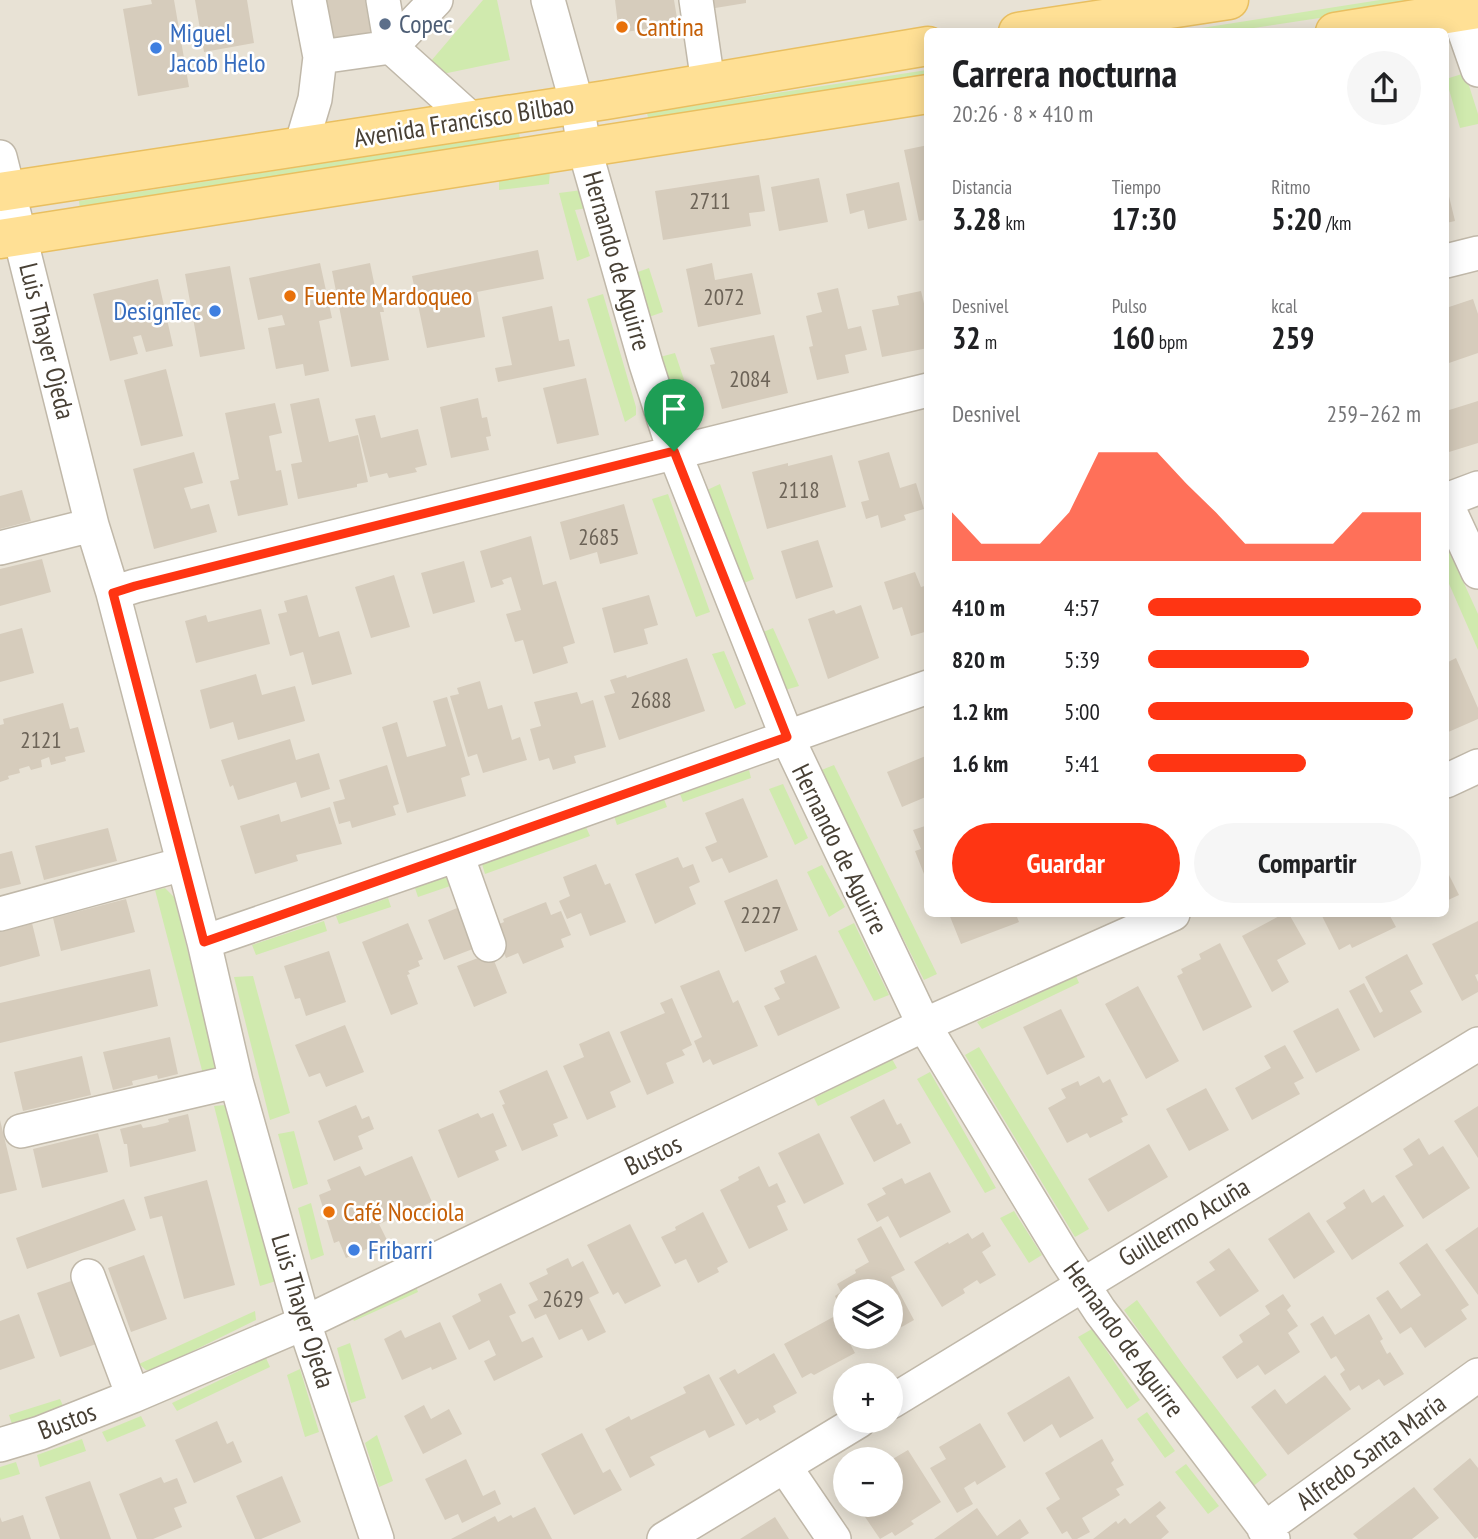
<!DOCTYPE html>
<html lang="es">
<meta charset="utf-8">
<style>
body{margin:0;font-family:"PT Sans Narrow",sans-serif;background:#f6f6f6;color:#202124;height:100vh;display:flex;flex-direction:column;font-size:26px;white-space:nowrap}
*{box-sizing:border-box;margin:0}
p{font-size:23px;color:#757577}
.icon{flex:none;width:38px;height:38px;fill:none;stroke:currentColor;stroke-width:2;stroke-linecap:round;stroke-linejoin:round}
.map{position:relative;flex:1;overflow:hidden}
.panel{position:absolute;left:924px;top:28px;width:525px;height:889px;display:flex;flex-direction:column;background:#fff;border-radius:10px;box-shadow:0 4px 18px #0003}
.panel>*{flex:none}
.fabs{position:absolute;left:833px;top:1279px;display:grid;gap:14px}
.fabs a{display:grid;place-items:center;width:70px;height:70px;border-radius:50%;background:#fff;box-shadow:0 4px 18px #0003;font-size:35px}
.pin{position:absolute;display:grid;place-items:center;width:60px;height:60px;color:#fff;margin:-72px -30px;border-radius:50% 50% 50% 0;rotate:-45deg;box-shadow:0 0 7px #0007}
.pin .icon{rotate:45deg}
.round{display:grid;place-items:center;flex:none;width:74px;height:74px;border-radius:37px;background:#f6f6f6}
.headline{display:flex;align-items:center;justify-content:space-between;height:119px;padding:0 28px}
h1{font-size:38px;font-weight:800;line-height:52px}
.stats{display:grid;grid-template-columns:repeat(3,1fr);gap:10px;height:119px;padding:7px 28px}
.stats div{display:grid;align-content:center}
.stats b{font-size:30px;font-weight:800}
.stats small{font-size:19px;font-weight:400}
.stats p{font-size:19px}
.chart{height:196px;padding:14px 28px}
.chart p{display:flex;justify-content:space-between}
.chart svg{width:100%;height:126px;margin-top:7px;fill:#ff3513;opacity:.7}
.primary-button{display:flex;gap:14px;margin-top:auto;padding:14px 28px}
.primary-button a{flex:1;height:80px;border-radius:42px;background:#ff3513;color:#fff;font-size:28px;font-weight:800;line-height:80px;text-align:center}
.primary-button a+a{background:#f6f6f6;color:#202124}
ul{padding:0 28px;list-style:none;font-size:23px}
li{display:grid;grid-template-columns:112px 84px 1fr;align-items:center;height:52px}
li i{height:18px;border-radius:9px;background:#ff3513}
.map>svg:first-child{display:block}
</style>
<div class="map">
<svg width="1478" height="1539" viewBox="0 0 1478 1539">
<rect width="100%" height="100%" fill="#f4f0e7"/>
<!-- residential -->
<path fill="#e8e2d5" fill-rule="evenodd" d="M0,0H1478V1539H0ZM928,32H1446V914H928ZM845,1292H891V1337H845ZM845,1376H891V1421H845ZM845,1460H891V1505H845Z"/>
<!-- green -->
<path fill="#d0eaae" d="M483,0H497L510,60L433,76L425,68Z
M1380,0H1438L1234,31L1176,32Z
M927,70V79L649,122L647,113Z
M1465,73L1478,114V124L1460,128L1446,79Z
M519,133L521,144L80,210L79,201Z
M550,170L549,184L499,190V178Z
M582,190L587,208L575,210L590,256L577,261L559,193Z
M649,268L663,312L649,317L635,273Z
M603,294L636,407V415L625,422L587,299Z
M675,353L693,406L678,410L660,357Z
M720,484L754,579L739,585L707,490Z
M668,494L710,612L696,617L652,499Z
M1447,546L1478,614V650L1446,577Z
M773,628L799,686L785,690L761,633Z
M724,651L746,704L735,709L712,654Z
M834,765L937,974L924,980L819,771Z
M749,770L751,778L683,802L680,794Z
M783,784L808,838L795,845L769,789Z
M664,799L667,807L617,825L614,816Z
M586,827L590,836L485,874L482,864Z
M822,865L845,907L829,917L807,872Z
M455,873L459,883L418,897L415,888Z
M165,888L174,897L217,1066L214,1072L204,1078L155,890Z
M388,898L391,907L339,924L336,916Z
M324,921L327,931L256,955L252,945Z
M854,923L889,995L874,1001L838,931Z
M253,976L290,1113L270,1120L234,977Z
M1076,976L1079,983L982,1029L977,1022Z
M979,1047L1089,1229L1075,1237L965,1055Z
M892,1059L897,1068L818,1106L814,1098Z
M930,1072L996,1188L985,1193L917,1079Z
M225,1105L230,1110L276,1281L260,1286L214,1106Z
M294,1131L308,1184L293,1189L278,1134Z
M311,1203L324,1255L311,1260L298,1208Z
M1014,1211L1042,1255L1029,1263L1000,1218Z
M415,1284L418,1292L354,1321L350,1313Z
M1137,1300L1184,1366L1267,1475L1251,1488L1124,1310Z
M255,1311L256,1320L154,1370H146L139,1364Z
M1092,1329L1140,1400L1127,1409L1078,1337Z
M350,1343L366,1398L351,1403L337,1348Z
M266,1358L270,1367L177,1411L172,1403Z
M300,1369L319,1432L305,1437L287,1375Z
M60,1399L64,1408L12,1424L9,1415Z
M1147,1412L1175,1451L1165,1458L1137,1419Z
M141,1416L146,1426L107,1442L102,1432Z
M377,1435L393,1481L379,1487L365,1443Z
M82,1439L86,1451L40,1467L37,1455Z
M16,1462L20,1474L0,1480V1467Z
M1186,1464L1219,1506L1208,1514L1175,1472Z"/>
<!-- building -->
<path fill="#d6ccbc" d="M151,0H174L189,87L138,96L123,9L152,4Z
M195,0H247L254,43L204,52Z
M312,0H365L375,59L324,68Z
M615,0H674L678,24L619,33Z
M707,0H746V3L709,9Z
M928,145V219L919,221L904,150Z
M759,175L765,211L749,213L751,226L663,240L655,191Z
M819,178L828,222L779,231L771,187Z
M899,182L907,220L868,229L864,210L850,214L846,194Z
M1446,184L1455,221L1446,223Z
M538,250L544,279L477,292L485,337L427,348L412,276Z
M320,263L332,318L319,321L329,371L305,376L303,364L276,369L268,328L285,325L282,315L258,320L249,278Z
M370,263L377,297L381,296L384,312H380L389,360L351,367L332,271Z
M712,263L715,280L752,273L761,314L698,327L686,269Z
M230,266L245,349L200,357L185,274Z
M158,279L173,346L146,352L141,335L133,337L138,354L110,361L93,294Z
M838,288L848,329L861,326L867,350L845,355L849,373L817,380L809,347L813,346L806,316L822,312L817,293Z
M921,291L928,320V348L882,357L872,310L899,305L897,296Z
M1473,299L1478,314V353L1446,364V308Z
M552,306L559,341L569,339L575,366L498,382L495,368L512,365L502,317Z
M774,335L788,393L722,409L710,365L715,364L710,348Z
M166,369L183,436L141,446L124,380Z
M586,378L599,435L557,444L543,388Z
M319,398L329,442L358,435L368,482L357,484V487L298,499L291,464L302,462L290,404Z
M478,398L482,418L487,417L491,436L486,437L489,450L451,458L440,407Z
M1478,401V443L1449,452L1446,441V411Z
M275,403L282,433L269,436L276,471L281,470L288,505L238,516L230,481L239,479L225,413Z
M375,415L381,438L418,429L427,465L415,468L417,472L389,478L387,473L370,477L355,419Z
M194,452L203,483L184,488L191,509L209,504L217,532L154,549L133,469Z
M889,452L900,488L916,483L924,509L904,515L906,520L881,528L878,515L866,519L861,502L869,500L858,461Z
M832,455L846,507L767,529L752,472L788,463V466Z
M22,490L31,521L0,529V496Z
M624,504L638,554L600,564L597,552L570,560L560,522Z
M531,536L543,585L556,581L575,643L563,647L568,663L533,674L523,640L515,642L506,614L521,610L511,577L502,580L504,584L491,588L480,551Z
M818,540L833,587L796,599L781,551Z
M42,559L51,592L0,606V569Z
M464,561L475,602L433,614L421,573Z
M915,572L921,587L928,585V631L911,636L902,607L893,610L884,582Z
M394,575L410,627L371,638L355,587Z
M307,595L319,637L339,631L352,674L312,685L303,652L290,656L278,614L287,612L284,601Z
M649,595L658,625L644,629L648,644L614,653L602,608Z
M861,605L879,658L828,679L808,619L834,610L836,614Z
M261,609L270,644L196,663L185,621L206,615L208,622Z
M22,628L34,673L0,682V634Z
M687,658L705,711L619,740L604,696L615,693L610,680L626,675L627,678Z
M1456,658L1478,708V719L1446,733V663Z
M256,674L262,695L295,686L305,721L238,740L233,722L210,729L200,690Z
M480,681L488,709L502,705L512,740L520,737L527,760L483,773L477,754L468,757L450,696L459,694L457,688Z
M577,692L581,704L593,700L606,747L574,756L576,763L553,770L549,758L539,761L530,729L541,726L534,702Z
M447,697L470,775L461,778L466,796L407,813L382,727L397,722L407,757L446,746L433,701Z
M63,703L70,729L78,727L85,752L65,757L66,761L51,765L49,757L41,760L42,767L31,770L29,766L19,769L20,773L8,776L9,779L0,782V725L4,724L3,719Z
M290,739L296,760L319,753L330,789L301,798L296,782L238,800L233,785L230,787L221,760Z
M928,755V796L902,807L887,772Z
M387,765L399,804L393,806L396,815L352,828L350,821L339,824L333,802L345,799L339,780Z
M743,798L768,857L729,873L722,858L712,862L705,847L717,842L705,813Z
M330,807L342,844L296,855L298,861L255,874L240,826L279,814L281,822Z
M928,825V872L924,874L915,851L921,849L913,830Z
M108,828L117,861L44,880L35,846Z
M12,851L21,884L0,889V854Z
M678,857L683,868L693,864L700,882L689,887L696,904L655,924L635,874Z
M596,864L605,885L610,883L626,922L590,936L581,913L567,919L559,901L570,896L563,877Z
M1446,869L1459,895L1446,901Z
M777,879L798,930L745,952L724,901Z
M126,899L135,932L61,951L53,918Z
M546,902L551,915L561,911L571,935L561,939L564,947L523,964L518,953L506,958L493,927L504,922L503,919Z
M462,906L478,947L444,960L428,920Z
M949,914H1026L1017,917L1019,922L961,944Z
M1283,914H1289L1306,944L1277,960L1289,982L1272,992L1242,936Z
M1326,914H1389L1396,927L1352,948L1350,944L1339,950L1322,916Z
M1478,921V974L1475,975L1478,982V992L1462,1001L1432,944Z
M32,923L40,956L0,967V932Z
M408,923L423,959L418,961L420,966L408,971L410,974L407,975L418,1004L391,1015L362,942Z
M1220,943L1252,1007L1203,1031L1177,976L1183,973L1181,969L1201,959L1199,954Z
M329,951L346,1002L306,1016L300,998L295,999L284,966Z
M491,953L507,993L474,1007L457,966Z
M1407,954L1423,984L1410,991L1422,1012L1374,1038L1349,991L1364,983L1380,1013L1383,1011L1365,977Z
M816,955L840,1008L778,1036L764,1006L780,999L774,988L785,983L780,971Z
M150,969L158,1006L0,1043V1003Z
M719,970L733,1003L738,1000L758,1046L713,1065L710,1059L703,1063L694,1041L702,1037L680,986Z
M1138,986L1179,1061L1146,1079L1105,1004Z
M672,998L692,1045L682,1050L685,1055L666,1063L674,1083L647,1095L620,1032L665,1013L660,1003Z
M1338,1008L1360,1050L1316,1073L1293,1031Z
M1061,1009L1085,1057L1047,1075L1023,1027Z
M345,1025L364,1072L326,1087L320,1073L309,1077L295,1045Z
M609,1031L631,1082L610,1092L616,1107L587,1120L563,1066L584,1057L579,1044Z
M170,1037L178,1074L158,1079L157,1075L145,1078L132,1081L133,1085L113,1090L103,1052Z
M1285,1045L1304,1078L1294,1083L1300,1094L1252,1120L1235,1088L1271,1068L1264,1056Z
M82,1056L91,1095L23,1111L14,1072Z
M547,1070L568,1118L553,1124L558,1136L522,1151L502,1105L505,1104L499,1091Z
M1099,1076L1103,1083L1110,1079L1128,1115L1121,1118L1123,1122L1090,1138L1087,1133L1067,1143L1048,1108L1066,1098L1061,1089L1078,1081L1080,1086Z
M1206,1088L1229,1130L1189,1151L1166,1109Z
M884,1099L897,1125L901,1123L911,1143L874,1162L850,1117Z
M356,1105L362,1119L369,1116L374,1129L358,1136L363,1149L334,1161L318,1121Z
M1478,1106V1158L1454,1121Z
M478,1113L481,1118L493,1113L507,1146L495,1151L499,1160L458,1178L438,1130Z
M188,1114L196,1151L130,1167L127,1144H124L120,1129L141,1124L143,1128L155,1126L169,1122L168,1119Z
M0,1120L17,1190L0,1194Z
M98,1133L108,1172L42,1188L33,1149Z
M819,1133L844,1184L804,1204L778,1153Z
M1419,1138L1429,1155L1443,1146L1470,1188L1423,1219L1395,1176L1413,1165L1403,1149Z
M1149,1144L1168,1177L1108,1212L1088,1179Z
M412,1156L432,1202L379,1224L387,1240L346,1258L339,1241L334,1243L319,1195L331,1190L327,1180L360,1166L365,1176Z
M759,1166L769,1187L777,1183L786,1202L777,1206L788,1230L749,1249L720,1190L739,1180L738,1177Z
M930,1172L951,1212L900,1238L888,1216L877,1222L867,1204L886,1194L882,1188L902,1178L905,1184Z
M207,1180L235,1285L184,1299L162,1216L150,1219L144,1197Z
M1364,1189L1372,1203L1384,1195L1404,1226L1352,1260L1326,1221L1346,1208L1343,1203Z
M124,1199L136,1230L27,1269L16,1238Z
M703,1212L728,1262L717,1268L719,1272L698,1283L686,1259L675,1264L661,1237L676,1230L675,1227Z
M1309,1212L1335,1252L1294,1279L1268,1239Z
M630,1224L661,1286L625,1304L618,1292L613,1295L587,1245Z
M881,1226L905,1270L891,1277L914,1320L891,1333V1292H845V1316L835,1296L841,1292L837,1284L856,1273L855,1270L869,1262L857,1239Z
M1478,1227V1295L1445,1250Z
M983,1232L991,1246L982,1252L996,1275L980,1284L977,1280L963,1289L965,1293L942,1307L914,1262L948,1242L949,1244L968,1233L972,1239Z
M1427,1243L1469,1305L1461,1310L1467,1319L1425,1348L1411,1327L1400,1334L1376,1298L1388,1290L1401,1309L1421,1295L1399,1263Z
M1229,1248L1259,1291L1220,1317L1196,1282L1215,1270L1209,1262Z
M144,1255L167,1319L131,1332L108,1268Z
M568,1258L572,1267L583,1261L599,1293L589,1298L606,1332L588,1341L582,1329L559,1340L546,1314L535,1319L528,1305L538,1300L529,1283L548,1274L546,1269Z
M74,1280L96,1344L60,1357L37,1293Z
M501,1283L516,1313L509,1316L522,1342L533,1337L543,1357L494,1381L484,1361L496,1355L489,1340L469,1350L452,1316L481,1301L478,1294Z
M1283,1294L1291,1306L1287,1310L1298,1326L1288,1333L1300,1352L1265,1375L1258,1365L1237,1379L1222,1357L1243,1342L1239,1335L1270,1314L1265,1306Z
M19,1314L35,1358L0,1370V1321Z
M1369,1314L1383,1339L1380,1341L1387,1354L1390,1352L1404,1374L1384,1386L1379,1379L1362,1390L1359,1385L1350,1391L1340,1374L1345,1370L1336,1356L1331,1359L1310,1324L1323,1316L1335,1335Z
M835,1316L855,1353L814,1375L811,1373L802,1378L784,1344Z
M440,1322L457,1359L432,1370L431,1367L402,1380L384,1339L401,1330L405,1338Z
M774,1353L797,1393L773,1406L776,1412L760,1421L758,1418L746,1425L719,1378L735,1369L738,1374Z
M709,1374L735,1425L709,1438L705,1430L650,1457L655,1465L630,1478L605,1429L629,1416L631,1420L686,1393L683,1387Z
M1325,1375L1351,1409L1288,1455L1251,1407L1275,1389L1286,1404Z
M1069,1376L1094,1418L1060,1438L1052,1424L1024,1442L1007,1413Z
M424,1405L431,1419L449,1409L462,1434L423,1454L404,1416Z
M217,1421L227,1444L233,1441L242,1462L194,1483L175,1440Z
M980,1423L1006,1467L977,1485L975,1481L964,1488L973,1504L957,1513L930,1468L946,1459L939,1447Z
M582,1433L603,1473L610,1469L622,1490L574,1515L541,1454Z
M1102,1439L1114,1460L1111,1463L1124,1485L1116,1489L1120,1495L1082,1518L1090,1532L1077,1539H1072L1067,1531L1062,1534L1046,1508L1060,1499L1045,1473Z
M908,1450L941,1502L911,1521L914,1524L895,1536L892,1532L880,1539L857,1505H891V1486L900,1480L891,1467V1460Z
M1470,1458L1478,1468V1537L1475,1539L1433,1489Z
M466,1459L483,1496L495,1490L501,1504L462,1523L458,1514L445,1520L425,1479Z
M282,1476L301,1522L261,1539H255L236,1496Z
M161,1477L164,1483L177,1478L187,1503L174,1508L182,1527L153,1539H137L119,1494Z
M90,1481L111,1539H60L45,1497Z
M1414,1487L1439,1518L1412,1539H1358L1353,1534Z
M1160,1501L1166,1508L1156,1516L1169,1532L1161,1539H1093L1116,1521L1118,1524L1125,1518L1130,1524Z
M535,1507L552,1539H451L495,1516L498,1522L511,1515L513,1518Z
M977,1508L997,1536L1020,1519L1029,1533L1020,1539H934Z
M23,1515L31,1539H0V1517L2,1522Z
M775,1517L789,1539H740Z"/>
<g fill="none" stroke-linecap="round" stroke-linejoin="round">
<!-- minor casing -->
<g stroke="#c0b8a9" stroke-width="36">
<path id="minor" d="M383,0L391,47L472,120
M548,0L577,104L584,147L646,364L674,451L787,737L924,1025L1064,1256L1100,1311L1273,1539
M696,0L708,83
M1458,13L1478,70
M320,57L391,47L436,0
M301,146L315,99L320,57L309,0
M0,157L92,525L113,593L204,942L236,1081L304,1323L377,1539
M1446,261L1478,253
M1446,500L1478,488
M1446,503L1478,572
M0,548L92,525
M113,593L135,586L928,390
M1446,781L1478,766
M457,855L489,945
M0,914L183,864
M204,942L457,855L928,687
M21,1131L236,1081
M88,1276L133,1396
M891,1402L1478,1044
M0,1445L40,1433L133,1396L304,1323L924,1025L1173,914
M785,1467L834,1539
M1264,1529L1478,1375
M664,1539L859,1421"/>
</g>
<!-- major casing -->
<g stroke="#e9bf60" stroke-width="41">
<path id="major" d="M1018,32L1229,0
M1335,32L1478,9
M0,192L606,100L928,46
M0,239L928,94"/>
</g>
<!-- minor -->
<use href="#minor" stroke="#fff" stroke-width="33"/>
<!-- major -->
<use href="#major" stroke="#ffe095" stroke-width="38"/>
</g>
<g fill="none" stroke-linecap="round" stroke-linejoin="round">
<!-- route casing -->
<g stroke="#fff" stroke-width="14">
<path id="route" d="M674,451L787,737L204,942L113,593L135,586Z"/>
</g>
<!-- route -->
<use href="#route" stroke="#ff3513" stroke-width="9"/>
</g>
<!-- markers -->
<circle fill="#5c6f8a" stroke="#fff" stroke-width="2.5" cx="385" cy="24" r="7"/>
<g fill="#e8710a" stroke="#fff" stroke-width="2.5">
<circle cx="622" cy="27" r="7"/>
<circle cx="290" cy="296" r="7"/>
<circle cx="329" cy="1212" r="7"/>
</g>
<g fill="#3f7fe0" stroke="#fff" stroke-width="2.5">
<circle cx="156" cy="48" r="7"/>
<circle cx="215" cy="311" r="7"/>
<circle cx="354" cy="1250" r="7"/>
</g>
<g text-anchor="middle" stroke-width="5" stroke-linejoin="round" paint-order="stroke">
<!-- number labels -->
<g font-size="23" fill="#6c6357">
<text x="710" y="209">2711</text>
<text x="724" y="305">2072</text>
<text x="750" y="387">2084</text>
<text x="799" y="498">2118</text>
<text x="599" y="545">2685</text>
<text x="651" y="708">2688</text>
<text x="41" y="748">2121</text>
<text x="761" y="923">2227</text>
<text x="563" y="1307">2629</text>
</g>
<!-- service labels -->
<g font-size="26" fill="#4e5e75" stroke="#fff" text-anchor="start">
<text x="399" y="33">Copec</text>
</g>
<!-- food labels -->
<g font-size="26" fill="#c56008" stroke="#fff" text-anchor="start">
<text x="636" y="36">Cantina</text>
<text x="304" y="305">Fuente Mardoqueo</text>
<text x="343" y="1221">Café Nocciola</text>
</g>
<!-- shop labels -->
<g font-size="26" fill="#366cbe" stroke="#fff" text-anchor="start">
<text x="170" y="42">Miguel<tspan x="170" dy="30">Jacob Helo</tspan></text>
<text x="201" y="320" text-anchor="end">DesignTec</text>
<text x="368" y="1259">Fribarri</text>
</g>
<!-- street labels -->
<g font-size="26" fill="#484035" stroke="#fff">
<text transform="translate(464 121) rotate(-9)" y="9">Avenida Francisco Bilbao</text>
<text transform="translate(617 261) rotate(74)" y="9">Hernando de Aguirre</text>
<text transform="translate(47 341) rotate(76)" y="9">Luis Thayer Ojeda</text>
<text transform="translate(840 849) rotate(64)" y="9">Hernando de Aguirre</text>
<text transform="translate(653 1155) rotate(-26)" y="9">Bustos</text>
<text transform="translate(1184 1222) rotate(-31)" y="9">Guillermo Acuña</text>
<text transform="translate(303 1311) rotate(73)" y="9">Luis Thayer Ojeda</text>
<text transform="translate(1124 1339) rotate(54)" y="9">Hernando de Aguirre</text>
<text transform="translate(67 1421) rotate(-21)" y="9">Bustos</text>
<text transform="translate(1371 1452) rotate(-36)" y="9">Alfredo Santa María</text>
</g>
</g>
</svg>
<div class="fabs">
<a><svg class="icon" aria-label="layers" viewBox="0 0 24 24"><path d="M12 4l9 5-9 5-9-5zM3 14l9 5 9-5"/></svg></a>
<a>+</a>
<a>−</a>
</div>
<div class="pin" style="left:674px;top:451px;background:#1e9e55"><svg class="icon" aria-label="arrive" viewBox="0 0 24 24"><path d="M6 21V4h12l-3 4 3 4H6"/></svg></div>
<section class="panel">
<div class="headline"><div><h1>Carrera nocturna</h1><p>20:26 · 8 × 410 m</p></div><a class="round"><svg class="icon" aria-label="share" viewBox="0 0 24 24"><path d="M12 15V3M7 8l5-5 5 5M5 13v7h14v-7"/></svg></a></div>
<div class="stats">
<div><p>Distancia</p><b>3.28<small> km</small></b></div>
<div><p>Tiempo</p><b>17:30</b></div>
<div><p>Ritmo</p><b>5:20<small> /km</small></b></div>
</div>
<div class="stats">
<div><p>Desnivel</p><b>32<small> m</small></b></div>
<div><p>Pulso</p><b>160<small> bpm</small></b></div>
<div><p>kcal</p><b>259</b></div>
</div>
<div class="chart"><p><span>Desnivel</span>259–262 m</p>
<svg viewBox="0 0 160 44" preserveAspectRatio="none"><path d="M0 44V27L10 38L20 38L30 38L40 27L50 6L60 6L70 6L80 17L90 27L100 38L110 38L120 38L130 38L140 27L150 27L160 27V44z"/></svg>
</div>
<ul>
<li><b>410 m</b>4:57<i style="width:100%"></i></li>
<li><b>820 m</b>5:39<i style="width:59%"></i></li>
<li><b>1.2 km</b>5:00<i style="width:97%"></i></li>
<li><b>1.6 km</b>5:41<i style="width:58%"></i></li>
</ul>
<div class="primary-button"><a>Guardar</a><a>Compartir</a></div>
</section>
</div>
